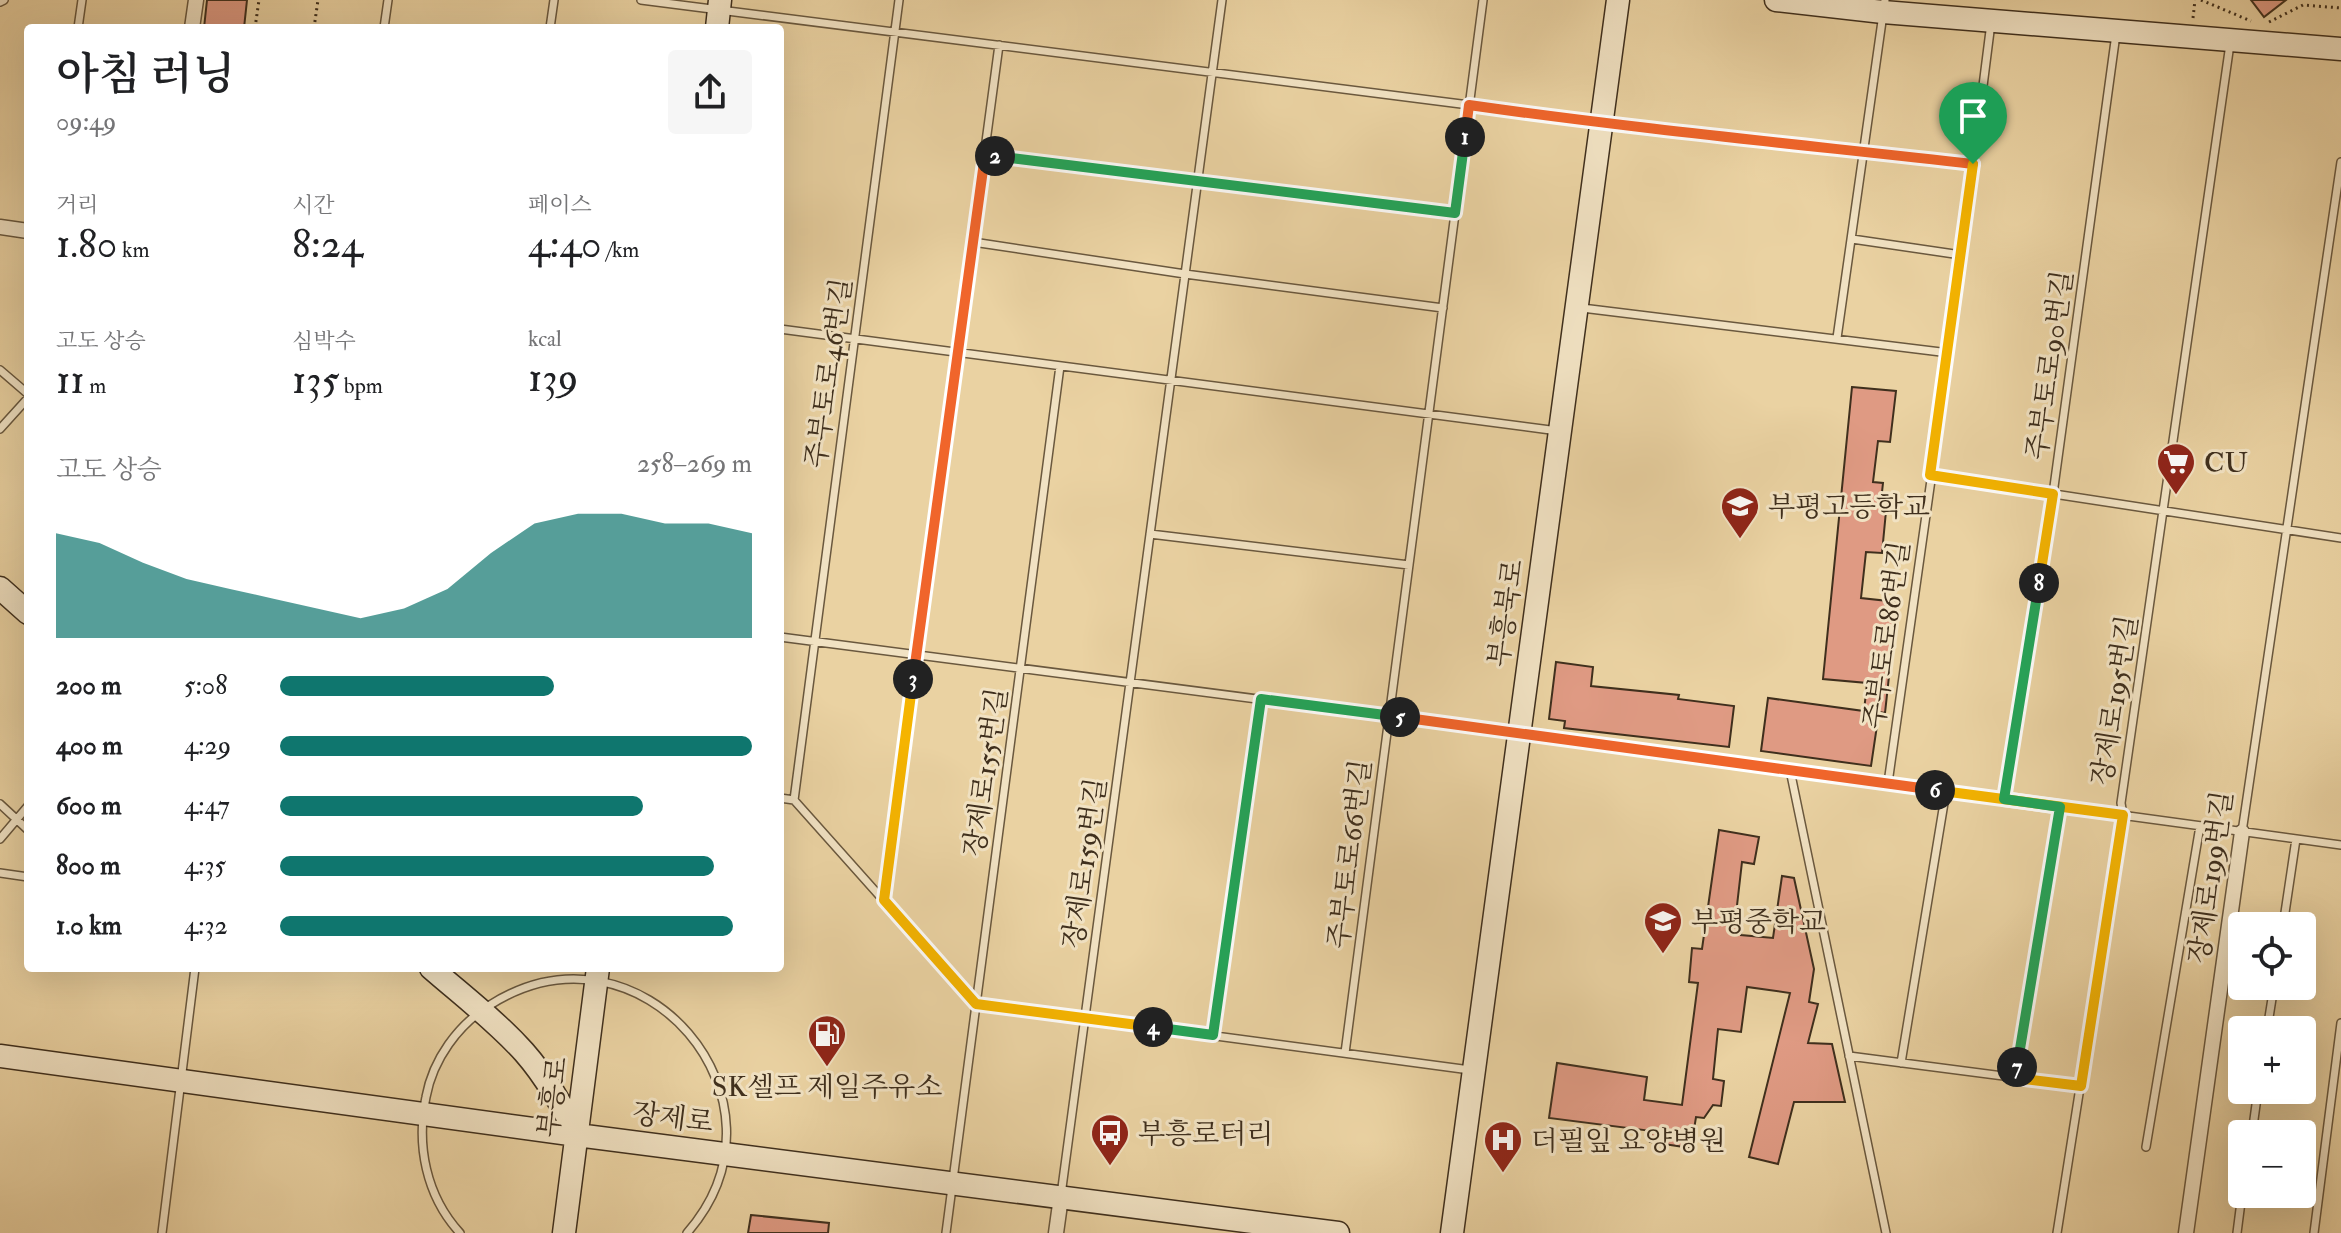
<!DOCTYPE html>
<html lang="ko">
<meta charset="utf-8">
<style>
body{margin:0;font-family:"IM FELL Double Pica","Noto Serif KR",serif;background:#f6f6f6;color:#202124;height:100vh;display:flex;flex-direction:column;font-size:30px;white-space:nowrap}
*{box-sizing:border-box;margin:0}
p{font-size:26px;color:#757577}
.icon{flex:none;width:44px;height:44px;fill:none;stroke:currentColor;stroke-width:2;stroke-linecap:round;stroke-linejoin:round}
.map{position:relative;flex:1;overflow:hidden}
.panel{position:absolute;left:24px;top:24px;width:760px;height:948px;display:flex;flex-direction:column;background:#fff;border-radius:8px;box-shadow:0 8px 32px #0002}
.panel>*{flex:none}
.controls{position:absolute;left:2228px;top:912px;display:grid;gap:16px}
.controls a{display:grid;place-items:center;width:88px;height:88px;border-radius:8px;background:#fff;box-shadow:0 8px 32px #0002;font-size:40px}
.pin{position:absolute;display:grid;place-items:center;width:68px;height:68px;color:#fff;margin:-82px -34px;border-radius:50% 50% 50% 0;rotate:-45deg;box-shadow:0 0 8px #0007}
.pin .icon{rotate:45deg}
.km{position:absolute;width:40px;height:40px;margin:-20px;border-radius:50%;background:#222;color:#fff;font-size:22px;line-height:40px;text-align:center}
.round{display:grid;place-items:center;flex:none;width:84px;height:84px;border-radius:8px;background:#f6f6f6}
.head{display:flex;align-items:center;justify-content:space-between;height:136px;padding:0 32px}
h1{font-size:44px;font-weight:600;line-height:60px}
.metrics{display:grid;grid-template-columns:repeat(3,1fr);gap:12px;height:136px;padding:8px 32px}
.metrics div{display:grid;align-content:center}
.metrics b{font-size:40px;font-weight:600}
.metrics small{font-size:22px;font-weight:400}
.metrics p{font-size:22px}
.chart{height:224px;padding:16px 32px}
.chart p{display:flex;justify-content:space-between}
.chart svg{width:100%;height:144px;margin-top:8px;fill:#0f766e;opacity:.7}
ul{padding:0 32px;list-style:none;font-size:26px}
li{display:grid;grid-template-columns:128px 96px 1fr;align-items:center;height:60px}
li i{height:20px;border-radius:10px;background:#0f766e}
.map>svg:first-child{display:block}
</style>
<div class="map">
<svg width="2341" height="1233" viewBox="0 0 2341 1233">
<rect width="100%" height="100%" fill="#ead2a2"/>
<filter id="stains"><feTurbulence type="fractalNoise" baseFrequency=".0025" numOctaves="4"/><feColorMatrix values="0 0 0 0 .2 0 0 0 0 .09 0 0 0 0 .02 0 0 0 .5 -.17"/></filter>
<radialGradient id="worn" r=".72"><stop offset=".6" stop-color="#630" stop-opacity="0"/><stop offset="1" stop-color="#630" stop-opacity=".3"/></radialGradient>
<!-- building -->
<path fill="#df9a83" stroke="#3f2f1d" stroke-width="2" d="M207,0H247L244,28H204Z
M2251,0H2286L2264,17Z
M1852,387L1896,391L1890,442L1878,441L1873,482L1883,483L1880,510L1886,511L1882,553L1866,552L1861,598L1897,602L1885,713L1879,712L1871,766L1761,751L1768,698L1864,711L1867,683L1823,679Z
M1556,662L1593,667L1591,686L1679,695L1678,699L1734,706L1729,747L1564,728L1565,721L1549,719Z
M1719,830L1759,837L1754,864L1742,862L1735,923L1742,924L1741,935L1773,938L1782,876L1794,878L1814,969L1809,1002L1818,1004L1808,1043L1832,1044L1845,1102H1794L1778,1164L1749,1157L1790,993L1747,987L1741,1032L1718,1029L1713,1079L1724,1081L1721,1106L1713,1105L1704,1118L1696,1117L1691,1148L1650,1142L1652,1131L1549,1118L1557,1063L1647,1077L1644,1100L1682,1105L1698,983L1689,982L1692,948L1702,949Z
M751,1215L829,1223L828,1233H748Z"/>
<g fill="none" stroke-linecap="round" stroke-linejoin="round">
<!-- lane casing -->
<g stroke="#6a583e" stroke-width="10">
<path id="lane" d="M641,0L1469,105C1637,129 1805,145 1973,164
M0,2L4,0
M78,28L82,0
M384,28L388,0
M550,28L554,0
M985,155L1455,213
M1852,239L1961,255
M973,242L1185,274L1443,308
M1582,308L1949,353
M780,329L1558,431
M1837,338L1885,0
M0,370L28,394
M0,429L28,398
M1930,475L2341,538
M1150,534L1409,565
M780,637L1519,733L2341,845
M1790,770L1886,1233
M1888,783L1949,353L1991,23
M780,798L794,800L976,1004L1470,1070
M2004,799L2053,494L2116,34
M794,800L899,0
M0,804L28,830
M2242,832L2341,162
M0,839L28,806
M0,873L28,877
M884,900L999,45
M2283,926L2296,839
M2267,1030L2274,986
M1213,1035L1261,699
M1345,1053L1483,0
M1849,1056L2081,1086
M1901,1063L1946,791
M2016,1078L2060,807
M2252,1134L2258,1090
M2146,1147L2200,826
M1061,1195L1222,0
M162,1233L195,968
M460,1233C426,1196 416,1145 426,1097C433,1059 458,1025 490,1005C641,909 803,1101 687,1233
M946,1233L1060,366
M2057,1233L2123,815L2121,803L2230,44
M2237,1233L2242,1194
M2314,1233L2341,1023"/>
</g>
<!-- street casing -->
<g stroke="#6a583e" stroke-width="17">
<path id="street" d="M192,28L196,0
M0,227L28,231
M1056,1233L1061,1197
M2186,1233L2242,832"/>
</g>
<!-- secondary casing -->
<g stroke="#3f2f1d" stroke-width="25">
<path id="secondary" d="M1776,0L1883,12L2341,49
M717,28L720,0
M0,588L28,613
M431,968C462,995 496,1021 524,1052C546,1077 562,1106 577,1135
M0,1056L577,1135L1338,1233
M564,1233L598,968
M1452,1233L1618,0"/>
</g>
<!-- path -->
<path stroke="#3f2f1d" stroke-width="3" stroke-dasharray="2 4" stroke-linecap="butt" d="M2201,0L2251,21
M2193,18L2195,0
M2269,22L2303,5L2341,8
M255,28L259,0
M314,28L318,0"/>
<!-- lane -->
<use href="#lane" stroke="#f1e2c3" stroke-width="7"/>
<!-- street -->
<use href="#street" stroke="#f1e2c3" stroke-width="14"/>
<!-- secondary -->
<use href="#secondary" stroke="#f1e2c3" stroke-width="22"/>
</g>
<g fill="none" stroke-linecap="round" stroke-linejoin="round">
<!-- split-1 casing -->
<g stroke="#fff" stroke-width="16">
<path id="split-1" d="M1465,137L1469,105C1637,129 1805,145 1973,164"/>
</g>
<!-- split-2 casing -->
<g stroke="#fff" stroke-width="16">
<path id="split-2" d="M995,156L1455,213L1465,137"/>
</g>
<!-- split-3 casing -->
<g stroke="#fff" stroke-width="16">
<path id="split-3" d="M913,679L985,155L995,156"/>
</g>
<!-- split-4 casing -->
<g stroke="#fff" stroke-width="16">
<path id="split-4" d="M913,679L884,900L976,1004L1153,1027"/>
</g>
<!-- split-5 casing -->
<g stroke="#fff" stroke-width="16">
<path id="split-5" d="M1153,1027L1213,1035L1261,699L1400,717"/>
</g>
<!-- split-6 casing -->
<g stroke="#fff" stroke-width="16">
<path id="split-6" d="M1400,717L1935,790"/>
</g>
<!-- split-7 casing -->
<g stroke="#fff" stroke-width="16">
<path id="split-7" d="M1935,790L2123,815L2081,1086L2016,1078L2017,1067"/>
</g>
<!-- split-8 casing -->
<g stroke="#fff" stroke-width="16">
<path id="split-8" d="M2017,1067L2060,807L2004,799L2039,583"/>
</g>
<!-- split-9 casing -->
<g stroke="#fff" stroke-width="16">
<path id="split-9" d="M1973,164L1930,475L2053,494L2039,583"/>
</g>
<!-- split-1 -->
<use href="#split-1" stroke="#f0652b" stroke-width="10"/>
<!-- split-2 -->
<use href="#split-2" stroke="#22a559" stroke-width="10"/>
<!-- split-3 -->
<use href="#split-3" stroke="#f0652b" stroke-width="10"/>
<!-- split-4 -->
<use href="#split-4" stroke="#f5b400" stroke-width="10"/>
<!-- split-5 -->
<use href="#split-5" stroke="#22a559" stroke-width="10"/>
<!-- split-6 -->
<use href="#split-6" stroke="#f0652b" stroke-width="10"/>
<!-- split-7 -->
<use href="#split-7" stroke="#f5b400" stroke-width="10"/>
<!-- split-8 -->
<use href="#split-8" stroke="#22a559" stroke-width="10"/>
<!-- split-9 -->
<use href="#split-9" stroke="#f5b400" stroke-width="10"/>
</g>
<!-- icons -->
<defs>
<g id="supermarket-pin" transform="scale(2)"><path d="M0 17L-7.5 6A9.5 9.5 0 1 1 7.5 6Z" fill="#8f2418" stroke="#f1e2c3"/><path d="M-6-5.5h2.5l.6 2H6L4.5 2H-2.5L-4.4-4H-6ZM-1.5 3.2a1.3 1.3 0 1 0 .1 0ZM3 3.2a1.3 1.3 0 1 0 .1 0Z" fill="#fff"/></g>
<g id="school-pin" transform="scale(2)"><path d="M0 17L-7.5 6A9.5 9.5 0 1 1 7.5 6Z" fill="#8f2418" stroke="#f1e2c3"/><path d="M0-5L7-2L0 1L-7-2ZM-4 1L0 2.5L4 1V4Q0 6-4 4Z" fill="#fff"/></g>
<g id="fuel-pin" transform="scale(2)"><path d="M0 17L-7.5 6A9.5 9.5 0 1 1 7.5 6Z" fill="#8f2418" stroke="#f1e2c3"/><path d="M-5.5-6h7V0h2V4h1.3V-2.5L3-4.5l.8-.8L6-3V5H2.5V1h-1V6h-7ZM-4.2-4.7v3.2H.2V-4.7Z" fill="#fff"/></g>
<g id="bus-pin" transform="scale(2)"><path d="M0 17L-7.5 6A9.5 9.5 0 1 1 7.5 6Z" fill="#8f2418" stroke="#f1e2c3"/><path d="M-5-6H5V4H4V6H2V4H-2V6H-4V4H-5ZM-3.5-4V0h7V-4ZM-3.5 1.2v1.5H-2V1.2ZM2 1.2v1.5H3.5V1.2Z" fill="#fff"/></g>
<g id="hospital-pin" transform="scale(2)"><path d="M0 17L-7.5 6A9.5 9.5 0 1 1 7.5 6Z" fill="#8f2418" stroke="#f1e2c3"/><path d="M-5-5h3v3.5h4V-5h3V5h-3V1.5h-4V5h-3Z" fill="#fff"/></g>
</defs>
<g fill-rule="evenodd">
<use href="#supermarket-pin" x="2176" y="462"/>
<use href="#school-pin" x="1740" y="506"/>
<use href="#school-pin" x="1663" y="921"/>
<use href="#fuel-pin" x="827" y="1034"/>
<use href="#bus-pin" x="1110" y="1133"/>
<use href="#hospital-pin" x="1503" y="1140"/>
</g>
<g text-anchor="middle" stroke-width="6" stroke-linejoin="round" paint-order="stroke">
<!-- street labels -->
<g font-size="28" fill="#3f2f1d" stroke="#f1e2c3">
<text transform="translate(2049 365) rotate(-82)" y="10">주부토로90번길</text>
<text transform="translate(828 373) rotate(-82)" y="10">주부토로46번길</text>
<text transform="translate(1505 613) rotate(-82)" y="10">부흥북로</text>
<text transform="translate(1886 635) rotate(-82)" y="10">주부토로86번길</text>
<text transform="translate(2114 700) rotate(-81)" y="10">장제로195번길</text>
<text transform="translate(985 772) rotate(-82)" y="10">장제로155번길</text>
<text transform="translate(1349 854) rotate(-83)" y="10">주부토로66번길</text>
<text transform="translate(1084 863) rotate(-82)" y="10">장제로159번길</text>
<text transform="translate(2210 877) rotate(-82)" y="10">장제로199번길</text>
<text transform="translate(552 1097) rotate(-83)" y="10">부흥로</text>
<text transform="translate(673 1117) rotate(7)" y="10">장제로</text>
</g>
<!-- poi labels -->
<g font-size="28" fill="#3f2f1d" stroke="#f1e2c3" text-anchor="start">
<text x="2204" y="472">CU</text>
<text x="1768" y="516">부평고등학교</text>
<text x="1691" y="931">부평중학교</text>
<text x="827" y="1096" text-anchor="middle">SK셀프 제일주유소</text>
<text x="1138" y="1143">부흥로터리</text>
<text x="1531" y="1150">더필잎 요양병원</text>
</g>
</g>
<rect width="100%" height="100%" filter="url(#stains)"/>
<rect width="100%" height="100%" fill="url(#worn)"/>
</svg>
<div class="controls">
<a><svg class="icon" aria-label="locate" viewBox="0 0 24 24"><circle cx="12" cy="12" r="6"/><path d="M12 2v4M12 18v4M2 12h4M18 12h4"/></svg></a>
<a>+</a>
<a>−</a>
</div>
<div class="pin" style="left:1973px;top:164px;background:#1e9e55"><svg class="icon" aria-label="arrive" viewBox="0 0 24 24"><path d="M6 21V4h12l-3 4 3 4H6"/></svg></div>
<b class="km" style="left:1465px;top:137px">1</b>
<b class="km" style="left:995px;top:156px">2</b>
<b class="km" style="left:913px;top:679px">3</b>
<b class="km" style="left:1153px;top:1027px">4</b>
<b class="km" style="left:1400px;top:717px">5</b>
<b class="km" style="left:1935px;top:790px">6</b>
<b class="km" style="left:2017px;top:1067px">7</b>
<b class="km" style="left:2039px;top:583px">8</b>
<section class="panel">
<div class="head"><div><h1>아침 러닝</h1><p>09:49</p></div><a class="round"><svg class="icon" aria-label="share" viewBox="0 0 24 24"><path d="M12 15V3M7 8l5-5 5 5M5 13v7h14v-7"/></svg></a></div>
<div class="metrics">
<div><p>거리</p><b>1.80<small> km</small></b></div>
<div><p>시간</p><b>8:24</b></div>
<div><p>페이스</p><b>4:40<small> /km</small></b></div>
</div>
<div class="metrics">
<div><p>고도 상승</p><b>11<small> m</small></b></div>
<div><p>심박수</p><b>135<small> bpm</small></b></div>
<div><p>kcal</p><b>139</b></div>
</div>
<div class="chart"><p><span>고도 상승</span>258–269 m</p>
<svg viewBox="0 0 160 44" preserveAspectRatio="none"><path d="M0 44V12L10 15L20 21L30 26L40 29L50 32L60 35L70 38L80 35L90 29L100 18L110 9L120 6L130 6L140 9L150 9L160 12V44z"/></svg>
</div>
<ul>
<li><b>200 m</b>5:08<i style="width:58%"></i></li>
<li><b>400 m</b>4:29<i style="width:100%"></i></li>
<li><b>600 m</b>4:47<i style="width:77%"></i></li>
<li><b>800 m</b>4:35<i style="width:92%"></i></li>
<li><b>1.0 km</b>4:32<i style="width:96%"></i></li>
</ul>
</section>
</div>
